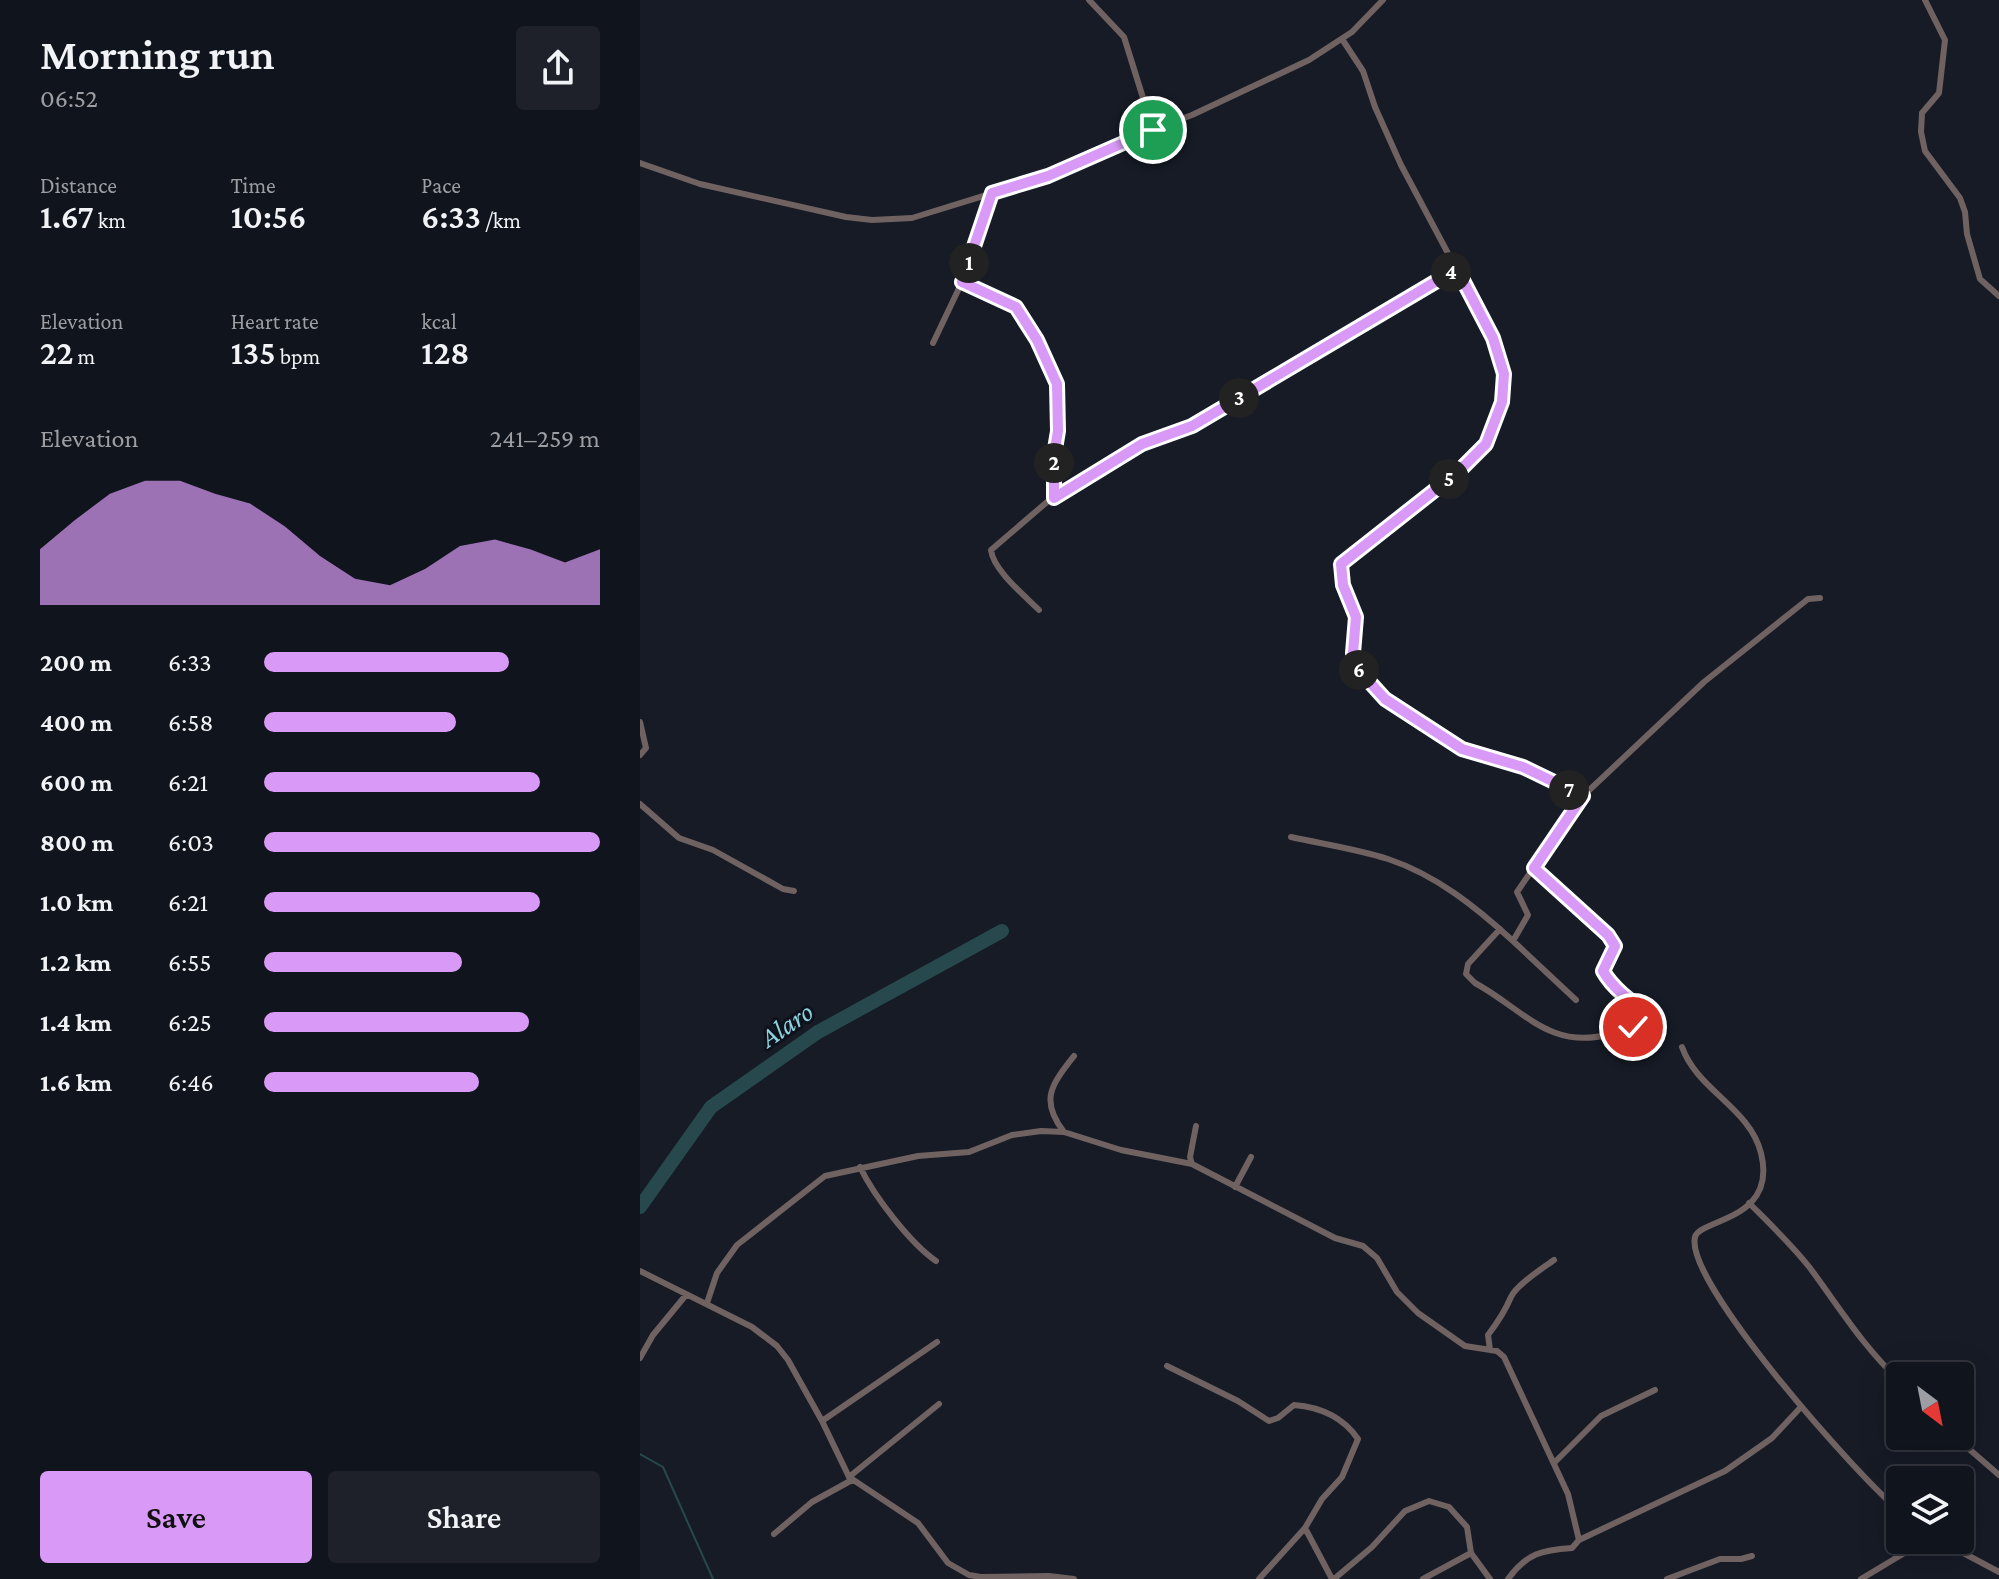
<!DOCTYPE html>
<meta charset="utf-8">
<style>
body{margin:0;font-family:"Crimson Pro",serif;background:#1e2129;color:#f1f3f6;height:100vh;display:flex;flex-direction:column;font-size:30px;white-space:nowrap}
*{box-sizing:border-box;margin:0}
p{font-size:26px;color:#9c9ea3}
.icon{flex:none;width:44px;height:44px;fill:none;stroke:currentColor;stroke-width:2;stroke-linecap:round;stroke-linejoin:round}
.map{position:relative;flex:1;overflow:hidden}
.side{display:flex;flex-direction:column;background:#10141c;width:640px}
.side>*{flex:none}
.needle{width:52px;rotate:148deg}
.buttons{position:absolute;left:1246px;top:1362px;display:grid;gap:16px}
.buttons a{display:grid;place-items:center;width:88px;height:88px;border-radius:8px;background:#10141c;box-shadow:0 8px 32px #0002,0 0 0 2px #30333b;font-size:40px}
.pin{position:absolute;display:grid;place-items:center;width:68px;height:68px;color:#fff;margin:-34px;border:4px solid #fff;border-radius:50%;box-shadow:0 2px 8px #0007}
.km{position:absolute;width:40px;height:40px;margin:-20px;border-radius:50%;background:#222;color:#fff;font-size:22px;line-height:40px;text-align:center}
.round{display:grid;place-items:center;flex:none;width:84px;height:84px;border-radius:8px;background:#1e2129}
.headline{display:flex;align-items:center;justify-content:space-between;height:136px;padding:0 40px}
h1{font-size:44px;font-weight:600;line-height:60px}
.figures{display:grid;grid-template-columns:repeat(3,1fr);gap:12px;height:136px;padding:8px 40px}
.figures div{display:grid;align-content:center}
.figures b{font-size:34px;font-weight:600}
.figures small{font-size:22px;font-weight:400}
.figures p{font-size:22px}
.chart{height:224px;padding:16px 40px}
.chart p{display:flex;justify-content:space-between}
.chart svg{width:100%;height:144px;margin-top:8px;fill:#d99af7;opacity:.7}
.button{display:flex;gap:16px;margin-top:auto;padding:16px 40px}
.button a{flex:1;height:92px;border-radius:8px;background:#d99af7;color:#111;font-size:32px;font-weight:600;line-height:92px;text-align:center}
.button a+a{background:#1e2129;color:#f1f3f6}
ul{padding:0 40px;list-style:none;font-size:26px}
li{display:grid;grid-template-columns:128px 96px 1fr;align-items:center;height:60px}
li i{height:20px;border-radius:10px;background:#d99af7}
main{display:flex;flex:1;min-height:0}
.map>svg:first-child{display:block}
</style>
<main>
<section class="side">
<div class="headline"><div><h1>Morning run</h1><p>06:52</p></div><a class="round"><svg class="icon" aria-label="share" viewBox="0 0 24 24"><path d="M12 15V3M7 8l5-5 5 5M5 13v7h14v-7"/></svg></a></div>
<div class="figures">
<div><p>Distance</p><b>1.67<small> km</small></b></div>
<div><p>Time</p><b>10:56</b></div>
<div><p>Pace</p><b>6:33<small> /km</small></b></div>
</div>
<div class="figures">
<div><p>Elevation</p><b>22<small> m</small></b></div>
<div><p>Heart rate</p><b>135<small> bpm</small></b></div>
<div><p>kcal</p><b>128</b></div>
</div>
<div class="chart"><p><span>Elevation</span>241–259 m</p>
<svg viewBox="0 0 160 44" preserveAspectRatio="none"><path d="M0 44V27L10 18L20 10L30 6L40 6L50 10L60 13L70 20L80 29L90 36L100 38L110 33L120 26L130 24L140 27L150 31L160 27V44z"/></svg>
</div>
<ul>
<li><b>200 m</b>6:33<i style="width:73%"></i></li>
<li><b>400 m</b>6:58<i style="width:57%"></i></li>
<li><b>600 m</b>6:21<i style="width:82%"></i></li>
<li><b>800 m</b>6:03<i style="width:100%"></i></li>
<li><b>1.0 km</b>6:21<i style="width:82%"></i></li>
<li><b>1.2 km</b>6:55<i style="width:59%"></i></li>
<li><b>1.4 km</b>6:25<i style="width:79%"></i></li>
<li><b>1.6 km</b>6:46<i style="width:64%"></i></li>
</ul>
<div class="button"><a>Save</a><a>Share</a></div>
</section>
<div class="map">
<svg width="1359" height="1579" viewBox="0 0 1359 1579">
<rect width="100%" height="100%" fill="#161b26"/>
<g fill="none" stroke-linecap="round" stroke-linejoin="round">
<!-- stream -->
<path stroke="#27494e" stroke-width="2" d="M0,1454L23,1467L73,1579"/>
<!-- river -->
<path stroke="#27494e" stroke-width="14" d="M0,1207L71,1107L178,1032L362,931"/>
<!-- street -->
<path stroke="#706260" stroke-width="6" d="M449,0L484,37L513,130
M1285,0L1305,40L1299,93L1282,113L1281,132L1285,151L1320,198L1325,212L1327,234L1340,279L1359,296
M702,39L723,71L735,107L761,165L853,338L864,374L862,402L846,444L819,471L701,564L703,585L716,617L713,653L717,668L745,699L822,749L883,767L943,796L1064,682L1168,599L1180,598
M0,163L60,184L206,217L232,220L272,218L408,176L488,139L552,115L669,60L712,32L743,0
M322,282L376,307L397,340L417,384L418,431L414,455V498
M293,343L322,282L352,193
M399,610C385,596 353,570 351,550L407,502L447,477L502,444L552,426L817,269
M0,722L6,748L0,755
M0,804L39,838L73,850L143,889L154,891
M651,837C683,844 717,849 748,859C796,875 836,907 873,941L888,915L877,892L943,796
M894,868L968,935L975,946L963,971L968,979L1020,1027
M860,929L828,964L826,974L835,983C883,1009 910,1051 970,1034C985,1029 996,1024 1009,1014
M873,941L936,1000
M1042,1047C1057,1090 1110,1108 1121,1153C1138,1221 1059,1219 1055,1237C1044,1282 1221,1480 1260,1511
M556,1126L550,1157L552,1164L695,1238L723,1246L737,1258L757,1292L778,1313L825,1346L857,1351L864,1357L928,1494L939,1540L932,1548C902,1550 887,1553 868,1579
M424,1132C399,1100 412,1084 434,1056
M220,1167C234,1196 270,1243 296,1261
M595,1187L611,1157
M1109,1203C1130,1224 1152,1245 1170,1268C1199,1307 1224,1348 1260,1381
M0,1271L112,1327L137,1346L148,1360L182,1421L209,1477L278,1523L308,1563L329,1575L341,1577L409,1576L434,1579
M67,1303L77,1273L97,1245L185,1176L278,1156L329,1152L372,1135L401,1131L424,1132L481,1150L552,1164
M850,1350L848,1335C858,1322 865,1311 871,1297C876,1285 903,1268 914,1260
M0,1358L13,1335L46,1295
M527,1366L598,1401L629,1421L638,1418L654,1405C679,1407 703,1417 718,1439L702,1477L682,1499L665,1528L619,1579
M182,1421L297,1342
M1314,1436L1359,1475
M915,1462L961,1416L1015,1390
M209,1477L299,1404
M665,1528L692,1579
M134,1534L172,1502L212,1480
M939,1540L1085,1471L1132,1438L1160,1408
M1299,1540L1359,1572
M694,1579L732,1547L765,1511L789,1501L809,1507L827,1527L831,1553L850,1579
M783,1579L831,1553
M1027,1579L1080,1559H1101L1112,1556
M1221,1579L1286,1540"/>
</g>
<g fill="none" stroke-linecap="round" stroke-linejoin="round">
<!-- route casing -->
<g stroke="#fff" stroke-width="16">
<path id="route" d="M513,130L408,176L352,193L322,282L376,307L397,340L417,384L418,431L414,455V498L502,444L552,426L817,269L853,338L864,374L862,402L846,444L819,471L701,564L703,585L716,617L713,653L717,668L745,699L822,749L883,767L943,796L894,868L968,935L975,946L963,971C973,989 992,1002 1009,1014L993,1027"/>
</g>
<!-- route -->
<use href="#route" stroke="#d99af7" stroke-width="10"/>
</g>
<g text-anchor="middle" stroke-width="6" stroke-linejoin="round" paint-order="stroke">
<!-- water labels -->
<g font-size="28" font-style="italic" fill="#8ed2de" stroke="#0d121c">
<text transform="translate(146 1024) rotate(-34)" y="10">Alaro</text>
</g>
</g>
</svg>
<div class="buttons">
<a><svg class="needle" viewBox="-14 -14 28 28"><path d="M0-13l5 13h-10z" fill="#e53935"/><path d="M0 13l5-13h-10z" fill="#9c9ea3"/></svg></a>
<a><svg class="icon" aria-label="layers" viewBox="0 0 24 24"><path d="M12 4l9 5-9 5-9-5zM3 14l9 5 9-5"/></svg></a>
</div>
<div class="pin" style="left:513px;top:130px;background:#1e9e55"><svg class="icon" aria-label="arrive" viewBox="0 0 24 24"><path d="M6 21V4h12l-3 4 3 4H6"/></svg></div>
<div class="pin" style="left:993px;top:1027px;background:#d93025"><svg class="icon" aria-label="check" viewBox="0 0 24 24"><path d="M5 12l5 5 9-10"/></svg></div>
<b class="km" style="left:329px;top:263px">1</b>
<b class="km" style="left:414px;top:463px">2</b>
<b class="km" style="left:599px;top:398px">3</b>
<b class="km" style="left:811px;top:272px">4</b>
<b class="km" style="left:809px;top:479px">5</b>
<b class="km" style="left:719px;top:670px">6</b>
<b class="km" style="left:929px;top:790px">7</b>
</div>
</main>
